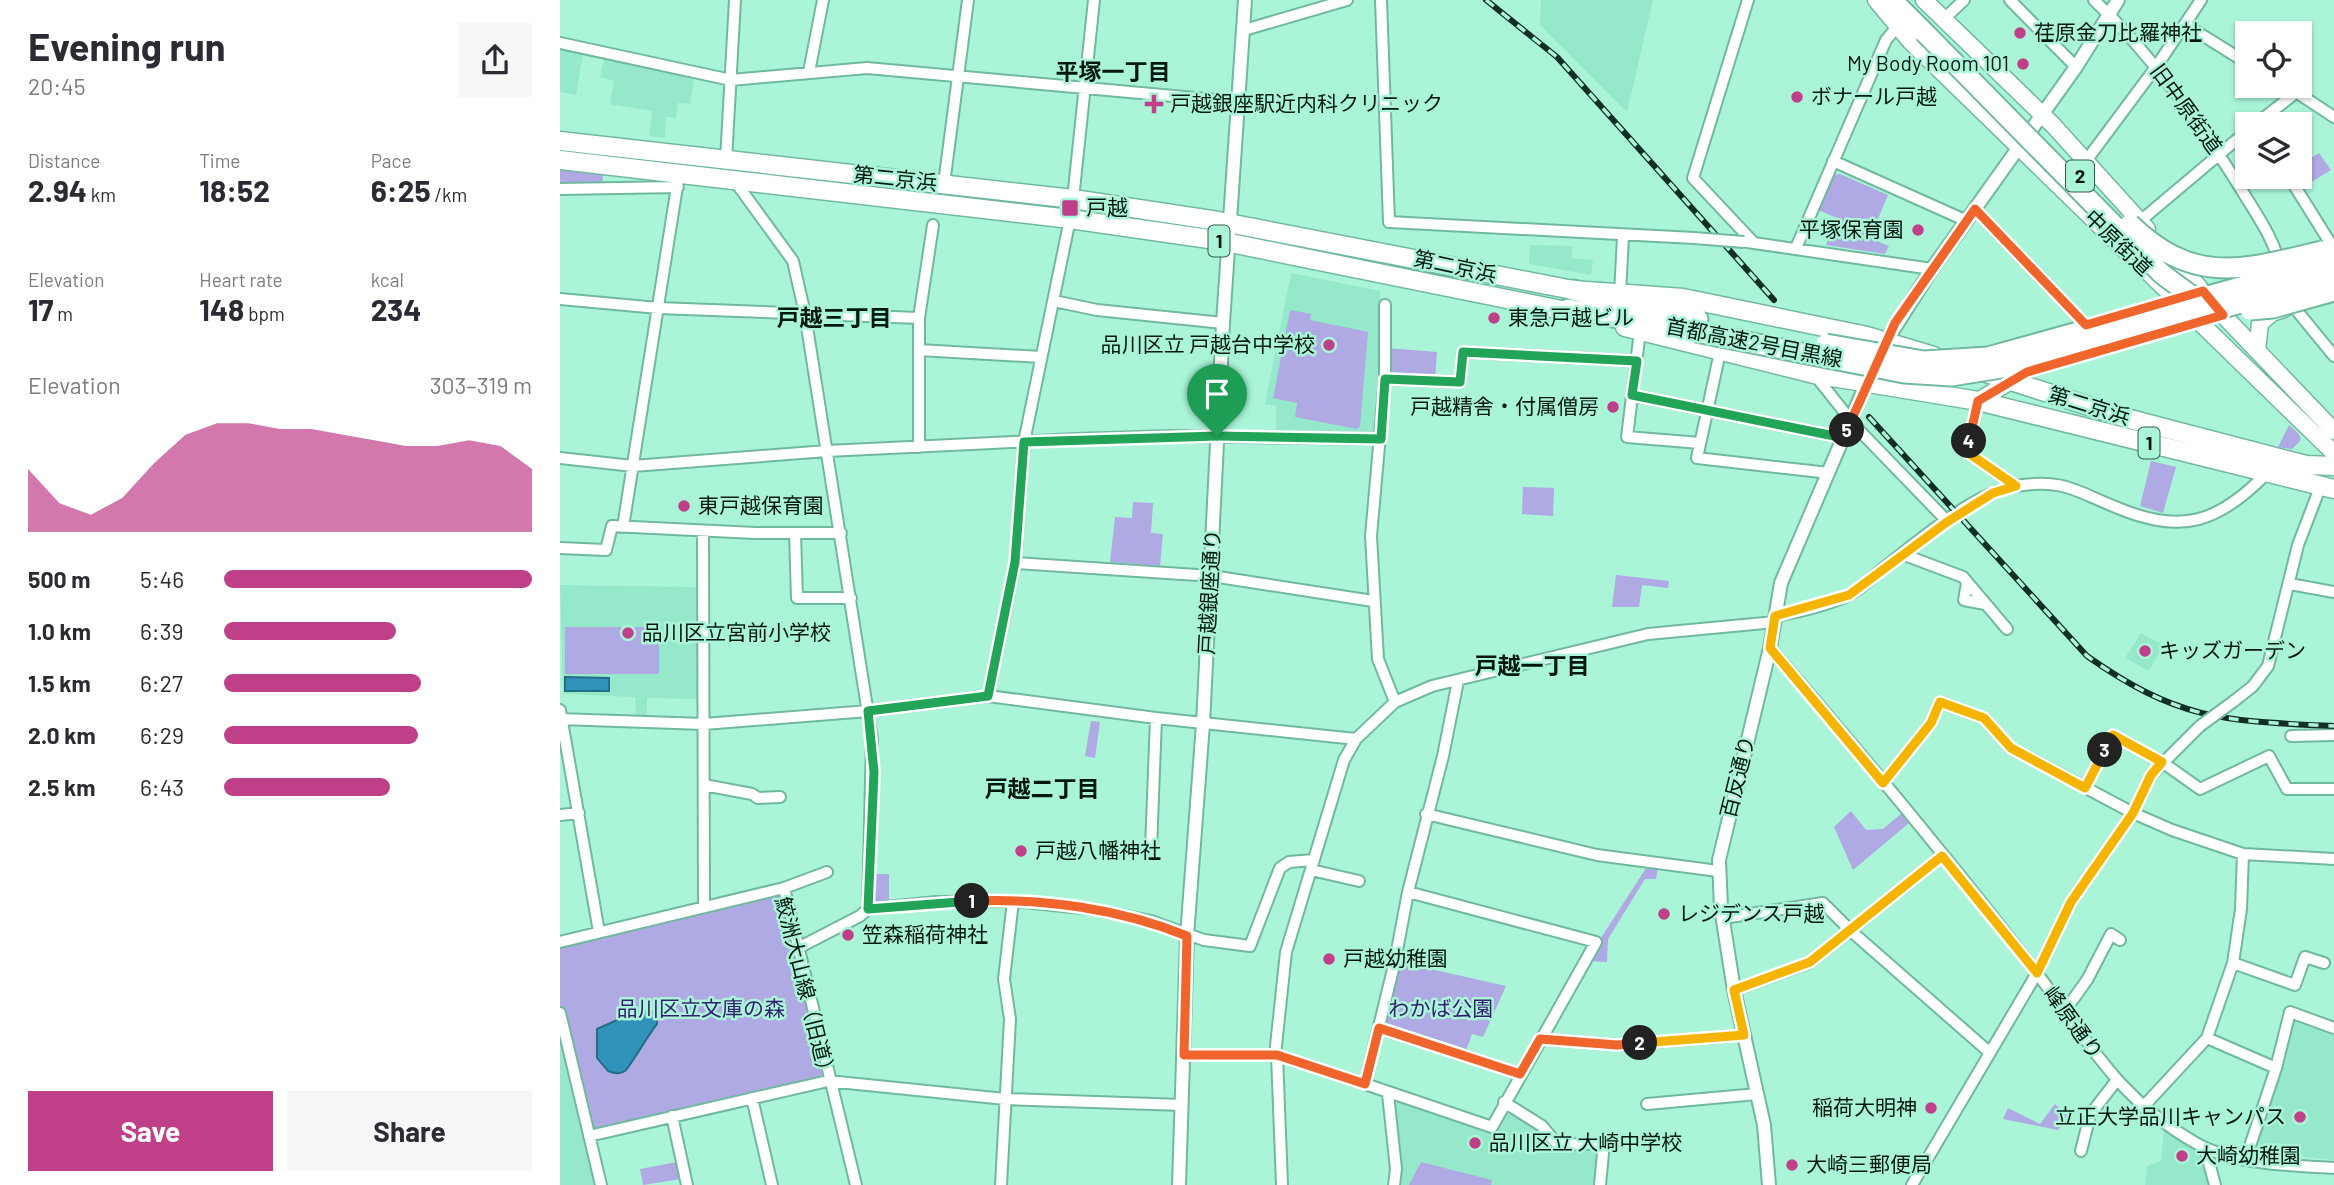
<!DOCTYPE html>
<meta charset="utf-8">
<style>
body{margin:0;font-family:Barlow,"Noto Sans JP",sans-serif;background:#f7f7f7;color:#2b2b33;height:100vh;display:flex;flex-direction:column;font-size:26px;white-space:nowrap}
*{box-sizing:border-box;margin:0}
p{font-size:23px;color:#7c7c81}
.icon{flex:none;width:38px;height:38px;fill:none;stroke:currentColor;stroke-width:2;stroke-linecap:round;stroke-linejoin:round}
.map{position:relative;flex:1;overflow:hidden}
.side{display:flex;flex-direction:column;background:#fff;width:560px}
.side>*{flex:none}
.fabs{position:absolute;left:1675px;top:21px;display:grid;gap:14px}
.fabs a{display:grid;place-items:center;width:77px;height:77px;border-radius:0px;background:#fff;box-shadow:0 2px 5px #0004;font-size:35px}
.pin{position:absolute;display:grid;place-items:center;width:60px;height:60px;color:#fff;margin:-72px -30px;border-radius:50% 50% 50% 0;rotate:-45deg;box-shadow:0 0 7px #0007}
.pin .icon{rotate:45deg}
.km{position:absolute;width:35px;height:35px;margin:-18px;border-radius:50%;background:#222;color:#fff;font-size:19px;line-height:35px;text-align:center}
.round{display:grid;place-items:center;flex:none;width:74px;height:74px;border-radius:0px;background:#f7f7f7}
.overview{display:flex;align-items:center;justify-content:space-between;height:119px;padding:0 28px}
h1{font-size:38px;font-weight:700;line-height:52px}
.stats{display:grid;grid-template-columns:repeat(3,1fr);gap:10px;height:119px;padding:7px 28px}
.stats div{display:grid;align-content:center}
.stats b{font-size:30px;font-weight:700}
.stats small{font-size:19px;font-weight:400}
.stats p{font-size:19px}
.chart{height:196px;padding:14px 28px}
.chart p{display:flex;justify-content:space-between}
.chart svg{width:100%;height:126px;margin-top:7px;fill:#c03f89;opacity:.7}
.primary-button{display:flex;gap:14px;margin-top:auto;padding:14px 28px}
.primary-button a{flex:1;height:80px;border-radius:0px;background:#c03f89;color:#fff;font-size:28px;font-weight:700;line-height:80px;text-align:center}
.primary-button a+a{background:#f7f7f7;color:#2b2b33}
ul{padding:0 28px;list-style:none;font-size:23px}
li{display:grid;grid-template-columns:112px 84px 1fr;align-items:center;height:52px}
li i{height:18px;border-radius:9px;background:#c03f89}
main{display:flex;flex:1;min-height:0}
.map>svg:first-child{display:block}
</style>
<main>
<section class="side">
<div class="overview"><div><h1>Evening run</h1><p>20:45</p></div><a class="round"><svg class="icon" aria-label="share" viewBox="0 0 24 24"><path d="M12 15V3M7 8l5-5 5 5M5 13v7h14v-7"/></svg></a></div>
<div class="stats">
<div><p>Distance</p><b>2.94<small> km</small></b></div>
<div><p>Time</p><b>18:52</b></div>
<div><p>Pace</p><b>6:25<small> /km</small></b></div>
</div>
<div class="stats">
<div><p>Elevation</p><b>17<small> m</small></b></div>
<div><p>Heart rate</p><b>148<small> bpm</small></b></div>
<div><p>kcal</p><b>234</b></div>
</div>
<div class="chart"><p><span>Elevation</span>303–319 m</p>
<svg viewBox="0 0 160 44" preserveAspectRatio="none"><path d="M0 44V22L10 34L20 38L30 32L40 20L50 10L60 6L70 6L80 8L90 8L100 10L110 12L120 14L130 14L140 12L150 14L160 22V44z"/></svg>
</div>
<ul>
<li><b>500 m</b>5:46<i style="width:100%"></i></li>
<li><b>1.0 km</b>6:39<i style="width:56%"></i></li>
<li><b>1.5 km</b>6:27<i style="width:64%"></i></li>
<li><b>2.0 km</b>6:29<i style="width:63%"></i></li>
<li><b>2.5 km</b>6:43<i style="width:54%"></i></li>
</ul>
<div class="primary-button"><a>Save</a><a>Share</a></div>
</section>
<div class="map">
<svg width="1774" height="1185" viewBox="0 0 1774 1185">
<rect width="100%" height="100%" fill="#aaf5d8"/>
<!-- built -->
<path fill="#95e9ca" d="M981,0H1093L1067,112L980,25Z
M0,50L23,54L16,95L0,92Z
M44,59L134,79L130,104L118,103L116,118L106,117L105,138L89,136L92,111L50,104L54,81L40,77Z
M970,245L1012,246V258L1033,260L1031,275L969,264Z
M731,273L820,291L822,379L817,435L716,433V406L705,404Z
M0,585L136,587L138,699L87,698V718L76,717L75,697L3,694Z
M1581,633L1604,645L1589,671L1565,658Z
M1734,1021L1774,1035V1160L1696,1152Z
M0,1037L34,1185H0Z
M837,1101L894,1117L932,1131L946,1107L992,1139L1037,1147L1040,1151L1037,1185H840L833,1108Z
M1604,1130L1641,1151L1649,1185H1585L1587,1166L1601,1161Z"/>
<!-- green -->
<path fill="#afa9e4" d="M1759,153L1771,170L1740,189L1732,177H1740V165Z
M0,170L43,174L42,185L0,184Z
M1280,174L1328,195L1310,238L1329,246L1325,254L1266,245L1277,218L1258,210L1274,175Z
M730,310L751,314L750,320L808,332L800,426L797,429L735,417L737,403L713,398Z
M827,348L877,352L875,379L827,377Z
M1729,425L1739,434L1741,440L1732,449L1718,447Z
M1591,461L1616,467L1603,513L1580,506Z
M963,487L994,488L993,516L962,514Z
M573,502L593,503L591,533L603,534L600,566L550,562L555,517L572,518Z
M1056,575L1109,581L1108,588L1082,585L1079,607H1052Z
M5,627H99V674H5Z
M531,721L540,722L535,758L525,756Z
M1291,811L1306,830L1323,829L1342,813L1349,823L1293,870L1274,827Z
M1088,865L1098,867L1096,879H1085L1048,939L1047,962L1026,961Z
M313,874H329V902H312Z
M224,888L268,1081L29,1136L0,1014V942Z
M835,961L946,986L923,1037L912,1034L904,1056L819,1028Z
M1495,1104L1510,1116L1498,1130L1443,1119L1448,1108L1480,1124Z
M117,1162L121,1179L83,1185L80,1169Z
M861,1162L932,1180L931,1185H849Z"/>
<!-- water -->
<path fill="#3293ba" stroke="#236e87" stroke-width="2" d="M5,677L49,678V691H5Z
M84,1008L96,1014L97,1024C90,1032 69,1068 65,1071C59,1075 53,1073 48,1071L37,1058V1029Z"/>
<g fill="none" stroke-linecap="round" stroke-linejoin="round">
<!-- minor casing -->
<g stroke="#70b99f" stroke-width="14">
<path id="minor" d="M821,0L829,222L1134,238
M1188,0L1133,178L1193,242
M1450,0L1516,67
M1534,0C1592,55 1639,122 1681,189C1696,214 1713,237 1720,265
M1386,17L1404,0
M1626,25L1687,63
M684,30L787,0
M0,43L171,80L307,68L679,102
M249,72L263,0
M1727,86L1774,117
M1696,124L1738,91
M166,160L175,0
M1273,161L1407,221
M1526,161L1596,67L1641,0
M1729,177L1774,249
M174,180L233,261L245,314L312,739L308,909
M384,184L408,0
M0,189L118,187
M513,199L534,0
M1415,209L1526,325
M1579,222L1687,131
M1187,242L1372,269
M1236,248L1326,40L1337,27
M1060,294L1063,237
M0,299L98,308L359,318
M494,301L537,310L663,323
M825,305V379L811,536L818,659L835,702
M1733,306L1774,356
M1080,331L1067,437L1140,443
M359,350L481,357
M1160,352L1137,458L1269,473
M1254,374L1297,428L1387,521
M825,379L900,382L903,352L1077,361
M1072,395L1284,438
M1418,401L1407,452L1456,486
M359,447V318L373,225
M0,458L73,466L267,451L516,439L611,436L821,439
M63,527L119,174
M143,531L144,906
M235,533L237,598H291
M0,548L46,550L52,526L195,533H281
M1342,554L1403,577L1447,629
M455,563L652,576L813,601
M1407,583L1404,600L1425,604
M1730,584L1774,592
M1215,616C1239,612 1265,606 1287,596C1299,590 1311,579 1321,570C1358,542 1411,494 1456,486C1504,478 1517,492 1558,508C1622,535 1659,522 1706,474
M1210,648C1301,753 1391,862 1476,972C1528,1040 1556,1097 1634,1142C1673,1165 1729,1165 1774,1168
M428,696L455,563L464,442L510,219
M1674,701L1693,686L1708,666L1738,545L1761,485
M0,710L39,932
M0,719L144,724L308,711L428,696L596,718L796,739
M1731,736L1774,735
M1323,783L1371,723L1380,702L1424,718L1451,748L1573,813L1612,830L1683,854L1774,859
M144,785L192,794L198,798L220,797
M1525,788L1553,735L1602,762L1640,789L1709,756L1727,789H1774
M866,814L1037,855L1158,871
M0,815L19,813
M591,849L596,718
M751,870L799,881
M224,888L267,872
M1163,918L1263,903L1291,931L1429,1052
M0,942L224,888L296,1185
M238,948L300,916L308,909L376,902L453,901L531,909L591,921L644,940L690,946L720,868L729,862L754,860
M1673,963L1735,985L1745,957L1764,963
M1174,990L1249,963L1382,856
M1504,1012L1527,980L1551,934L1560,940
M0,1013L41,1185
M819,1028L960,1074
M1647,1038L1716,1068
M980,1039L1057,1045L1184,1035
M624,1055H717L805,1084L835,961L848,892L883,756L898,681
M715,1055L726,952L784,760L796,739L835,702L872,686L1088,634L1215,622
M717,1055L722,1185
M805,1084L932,1127L1036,942L848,892
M828,1094L836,1169L834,1185
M192,1098L212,1185
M944,1102L982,1126L998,1145L1044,1143L1040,1185
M1087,1104L1197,1094
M1583,1107L1647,1038L1673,963L1681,909L1683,854
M112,1116L127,1185
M29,1136L268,1081L445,1099L622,1105
M1645,1148L1655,1185
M1521,1151L1530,1115L1556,1081
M1686,1158L1716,1068L1730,1012L1774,1028
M441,1185L450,1019L444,979L453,901
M1352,1185L1477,973L1511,902L1573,813L1591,775L1640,726"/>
</g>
<!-- tertiary casing -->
<g stroke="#70b99f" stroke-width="16">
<path id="tertiary" d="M1323,346L1372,269L1516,67L1558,0
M619,1185L627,936L643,724L663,323L685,0
M1209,1185L1204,1125L1174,990L1161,908L1159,860L1210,648L1221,583L1310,375"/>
</g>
<!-- primary casing -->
<g stroke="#70b99f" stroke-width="19">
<path id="primary" d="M1316,0L1350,41L1574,259
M1364,0L1493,125L1587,229
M1612,256L1663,315L1774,431
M1590,274L1774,453
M1697,351L1700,323L1712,313L1724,309
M1418,401L1459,376"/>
</g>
<!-- trunk casing -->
<g stroke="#70b99f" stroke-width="21">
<path id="trunk" d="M0,141L513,199L658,221L1013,290L1123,298L1307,336L1374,356
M0,160L510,219L656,240L1021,314
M1065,327L1254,374L1418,401L1774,489
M1417,370L1566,418L1746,465L1774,466"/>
</g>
<!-- motorway casing -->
<g stroke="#70b99f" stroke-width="23">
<path id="motorway" d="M1332,0L1364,32
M1013,290L1138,319
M1008,309L1136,332"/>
</g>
<!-- minor -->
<use href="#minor" stroke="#fff" stroke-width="10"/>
<!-- tertiary -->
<use href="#tertiary" stroke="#fff" stroke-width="12"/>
<!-- primary -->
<use href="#primary" stroke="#fff" stroke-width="16"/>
<!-- trunk -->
<use href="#trunk" stroke="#fff" stroke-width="18"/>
<!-- motorway -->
<use href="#motorway" stroke="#fff" stroke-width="19"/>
<!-- rail casing -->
<g stroke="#122f24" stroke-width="6">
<path id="rail" d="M926,0L997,57L1214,300
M1309,417L1527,656C1619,721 1665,721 1774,726"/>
</g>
<!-- rail -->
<use href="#rail" stroke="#aaf5d8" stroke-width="3.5" stroke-dasharray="10" stroke-linecap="butt"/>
<!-- minor-bridge casing -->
<g stroke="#70b99f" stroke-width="14" stroke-linecap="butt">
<path id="minor-bridge" d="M1134,238L1184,242
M1640,726L1674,701"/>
</g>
<!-- motorway-bridge casing -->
<g stroke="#70b99f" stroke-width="23" stroke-linecap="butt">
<path id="motorway-bridge" d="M1364,32L1602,274L1629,294L1647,302
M1570,224C1634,286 1683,270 1762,251
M1690,310L1713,308L1774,291
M1136,332L1344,373L1391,376L1472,363L1774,276
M1266,344L1364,361L1428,357L1774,261"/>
</g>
<!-- minor-bridge -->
<use href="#minor-bridge" stroke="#fff" stroke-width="10"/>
<!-- motorway-bridge -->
<use href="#motorway-bridge" stroke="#fff" stroke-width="19"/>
</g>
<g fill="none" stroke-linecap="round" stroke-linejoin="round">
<!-- split-1 casing -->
<g stroke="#fff" stroke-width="14">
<path id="split-1" d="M412,901L308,909L314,772L308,711L428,696L455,562L464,442L657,436"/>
</g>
<!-- split-2 casing -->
<g stroke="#fff" stroke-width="14">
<path id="split-2" d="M412,901C483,898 561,909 627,936L624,1055H717L805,1084L819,1028L960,1074L980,1039L1057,1045L1080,1043"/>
</g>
<!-- split-3 casing -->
<g stroke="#fff" stroke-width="14">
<path id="split-3" d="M1080,1043L1184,1035L1174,990L1250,962L1382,856L1477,973L1511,902L1573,813L1591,775L1602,762L1553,735L1545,750"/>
</g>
<!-- split-4 casing -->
<g stroke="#fff" stroke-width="14">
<path id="split-4" d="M1409,441L1407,452L1456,486L1433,493L1387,522L1289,595L1215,616L1210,648L1323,783L1371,723L1380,702L1424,718L1451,748L1525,788L1545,750"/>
</g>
<!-- split-5 casing -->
<g stroke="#fff" stroke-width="14">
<path id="split-5" d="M1287,430L1335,323L1415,209L1526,325L1643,291L1663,315L1467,372L1418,401L1409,441"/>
</g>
<!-- split-6 casing -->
<g stroke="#fff" stroke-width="14">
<path id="split-6" d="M657,436L821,439L825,379L900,382L903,352L1077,361L1072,395L1284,438L1287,430"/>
</g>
<!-- split-1 -->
<use href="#split-1" stroke="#22a559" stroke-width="9"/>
<!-- split-2 -->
<use href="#split-2" stroke="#f0652b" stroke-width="9"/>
<!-- split-3 -->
<use href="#split-3" stroke="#f5b400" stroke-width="9"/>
<!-- split-4 -->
<use href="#split-4" stroke="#f5b400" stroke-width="9"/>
<!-- split-5 -->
<use href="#split-5" stroke="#f0652b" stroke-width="9"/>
<!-- split-6 -->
<use href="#split-6" stroke="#22a559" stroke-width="9"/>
</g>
<!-- markers -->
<g fill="#c03f89" stroke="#aaf5d8" stroke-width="2.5">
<circle cx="1460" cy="33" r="7"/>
<circle cx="1463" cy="64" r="7"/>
<circle cx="1237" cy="97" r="7"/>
<path d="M590.5 93.5h7v7h7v7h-7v7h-7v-7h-7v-7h7z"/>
<rect x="501" y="199" width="18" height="18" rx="3.5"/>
<circle cx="1358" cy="230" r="7"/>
<circle cx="934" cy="318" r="7"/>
<circle cx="769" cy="345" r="7"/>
<circle cx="1053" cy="407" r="7"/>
<circle cx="124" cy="506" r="7"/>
<circle cx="68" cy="633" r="7"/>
<circle cx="1585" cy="651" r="7"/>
<circle cx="461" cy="851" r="7"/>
<circle cx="1104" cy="914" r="7"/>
<circle cx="288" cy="935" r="7"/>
<circle cx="769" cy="959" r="7"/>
<circle cx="1371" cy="1108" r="7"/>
<circle cx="1740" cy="1117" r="7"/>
<circle cx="915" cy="1143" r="7"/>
<circle cx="1622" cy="1156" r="7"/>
<circle cx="1232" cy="1165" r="7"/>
</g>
<g text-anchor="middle" stroke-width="5" stroke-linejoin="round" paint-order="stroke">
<!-- shield labels -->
<g fill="#aaf5d8" stroke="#335a4b" stroke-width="2">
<rect x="1506" y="160.5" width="28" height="31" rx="5"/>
<rect x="648.5" y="225.5" width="21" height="31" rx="5"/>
<rect x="1578.5" y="427.5" width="21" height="31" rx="5"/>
</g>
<g font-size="19" font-weight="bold" fill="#00180f">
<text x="1520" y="183">2</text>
<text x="659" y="248">1</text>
<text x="1589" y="450">1</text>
</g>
<!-- poi labels -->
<g font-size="21" fill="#00180f" stroke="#aaf5d8" text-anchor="start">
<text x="1474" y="40">荏原金刀比羅神社</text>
<text x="1449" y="71" text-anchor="end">My Body Room 101</text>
<text x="1251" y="104">ボナール戸越</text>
<text x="610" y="111">戸越銀座駅近内科クリニック</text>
<text x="526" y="215">戸越</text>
<text x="1344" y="237" text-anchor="end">平塚保育園</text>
<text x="948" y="325">東急戸越ビル</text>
<text x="755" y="352" text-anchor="end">品川区立 戸越台中学校</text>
<text x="1039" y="414" text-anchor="end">戸越精舎・付属僧房</text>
<text x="138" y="513">東戸越保育園</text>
<text x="82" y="640">品川区立宮前小学校</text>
<text x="1599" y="658">キッズガーデン</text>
<text x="475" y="858">戸越八幡神社</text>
<text x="1118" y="921">レジデンス戸越</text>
<text x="302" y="942">笠森稲荷神社</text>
<text x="783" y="966">戸越幼稚園</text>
<text x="1357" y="1115" text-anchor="end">稲荷大明神</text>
<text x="1726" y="1124" text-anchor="end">立正大学品川キャンパス</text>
<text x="929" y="1150">品川区立 大崎中学校</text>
<text x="1636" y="1163">大崎幼稚園</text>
<text x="1246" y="1172">大崎三郵便局</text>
</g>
<!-- street labels -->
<g font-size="21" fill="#00180f" stroke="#aaf5d8">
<text transform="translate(1626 109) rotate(54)" y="7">旧中原街道</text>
<text transform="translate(335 179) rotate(6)" y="7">第二京浜</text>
<text transform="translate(1558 243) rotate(44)" y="7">中原街道</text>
<text transform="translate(895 267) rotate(12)" y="7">第二京浜</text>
<text transform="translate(1194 343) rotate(11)" y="7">首都高速2号目黒線</text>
<text transform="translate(1529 406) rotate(17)" y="7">第二京浜</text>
<text transform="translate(650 592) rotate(-87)" y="7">戸越銀座通り</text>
<text transform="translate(1178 777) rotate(-76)" y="7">百反通り</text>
<text transform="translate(245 989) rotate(76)" y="7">鮫洲大山線（旧道）</text>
<text transform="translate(1513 1023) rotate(54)" y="7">峰原通り</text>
</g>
<!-- park labels -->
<g font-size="21" fill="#351e72" stroke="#aaf5d8">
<text x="141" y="1016">品川区立文庫の森</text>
<text x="881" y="1016">わかば公園</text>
</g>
<!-- neighbourhood labels -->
<g font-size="23" font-weight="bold" fill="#00180f" stroke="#aaf5d8">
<text x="553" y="80">平塚一丁目</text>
<text x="274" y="326">戸越三丁目</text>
<text x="972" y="674">戸越一丁目</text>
<text x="482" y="797">戸越二丁目</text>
</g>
</g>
</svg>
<div class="fabs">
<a><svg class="icon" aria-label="locate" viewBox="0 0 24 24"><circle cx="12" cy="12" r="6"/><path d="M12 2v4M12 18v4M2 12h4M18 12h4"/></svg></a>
<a><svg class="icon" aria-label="layers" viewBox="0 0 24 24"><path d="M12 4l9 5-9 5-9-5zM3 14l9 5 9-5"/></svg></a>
</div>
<div class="pin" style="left:657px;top:436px;background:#1e9e55"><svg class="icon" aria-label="arrive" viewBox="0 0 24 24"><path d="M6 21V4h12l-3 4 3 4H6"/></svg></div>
<b class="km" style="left:412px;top:901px">1</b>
<b class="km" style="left:1080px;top:1043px">2</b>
<b class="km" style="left:1545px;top:750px">3</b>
<b class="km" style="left:1409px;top:441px">4</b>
<b class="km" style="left:1287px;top:430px">5</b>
</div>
</main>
